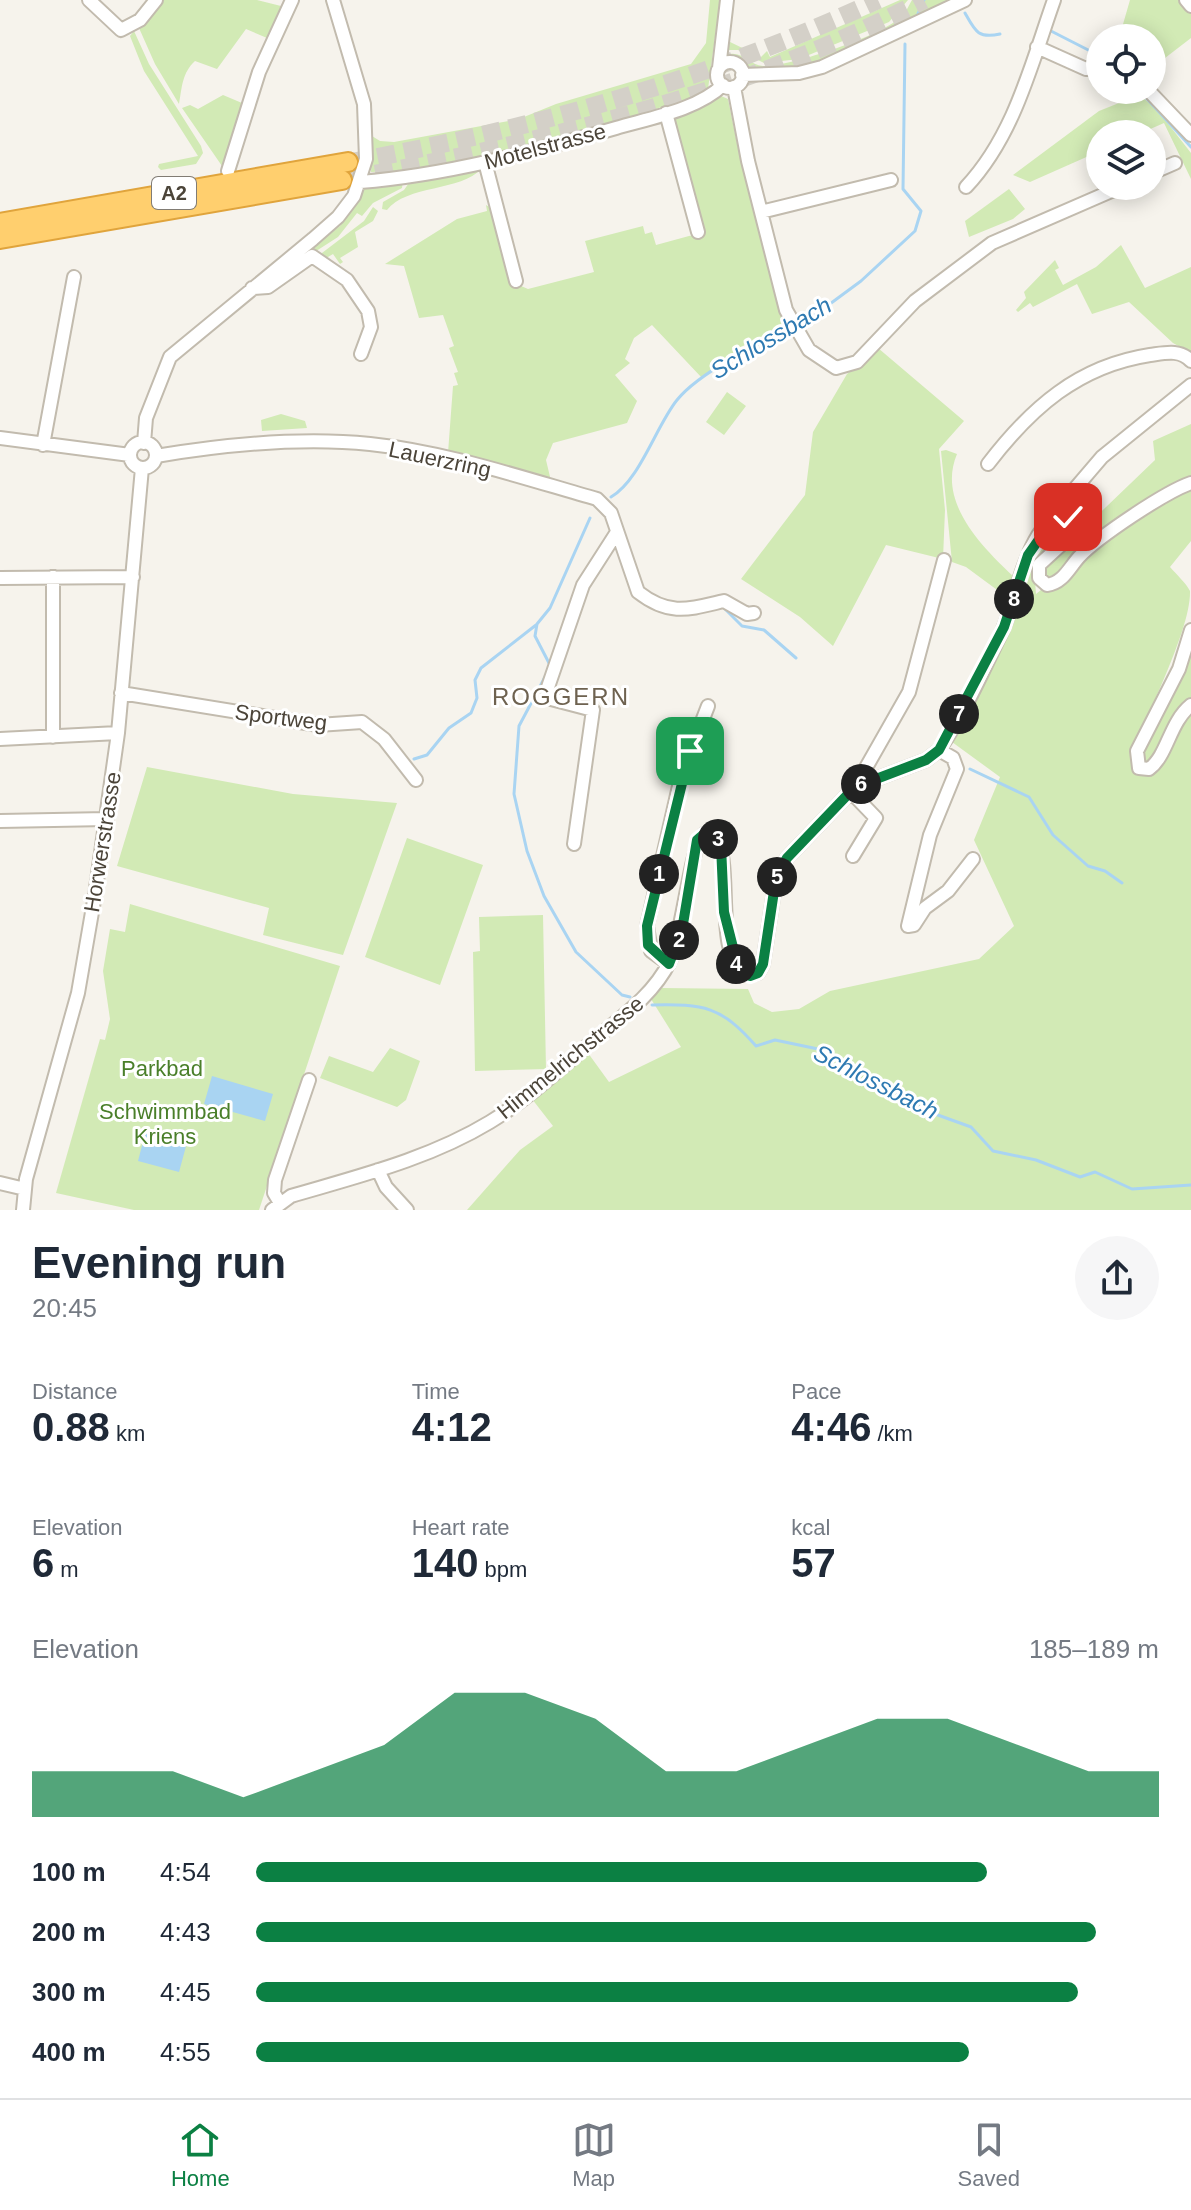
<!DOCTYPE html>
<meta charset="utf-8">
<style>
body{margin:0;font-family:Helvetica,sans-serif;background:#f6f6f7;color:#1f2937;height:100vh;display:flex;flex-direction:column;font-size:30px;white-space:nowrap}
*{box-sizing:border-box;margin:0}
p{font-size:26px;color:#747a83}
.icon{flex:none;width:44px;height:44px;fill:none;stroke:currentColor;stroke-width:2;stroke-linecap:round;stroke-linejoin:round}
.map{position:relative;height:1210px;overflow:hidden}
.details{display:flex;flex-direction:column;background:#fff;flex:1}
.details>*{flex:none}
.controls{position:absolute;left:1086px;top:24px;display:grid;gap:16px}
.controls a{display:grid;place-items:center;width:80px;height:80px;border-radius:50%;background:#fff;box-shadow:0 4px 20px #0003;font-size:40px}
.pin{position:absolute;display:grid;place-items:center;width:68px;height:68px;color:#fff;margin:-34px;border-radius:16px;box-shadow:0 4px 12px #0006}
.km{position:absolute;width:40px;height:40px;margin:-20px;border-radius:50%;background:#222;color:#fff;font-size:22px;line-height:40px;text-align:center}
.round{display:grid;place-items:center;flex:none;width:84px;height:84px;border-radius:42px;background:#f6f6f7}
.overview{display:flex;align-items:center;justify-content:space-between;height:136px;padding:0 32px}
h1{font-size:44px;font-weight:600;line-height:60px}
.stats{display:grid;grid-template-columns:repeat(3,1fr);gap:12px;height:136px;padding:8px 32px}
.stats div{display:grid;align-content:center}
.stats b{font-size:40px;font-weight:600}
.stats small{font-size:22px;font-weight:400}
.stats p{font-size:22px}
.chart{height:224px;padding:16px 32px}
.chart p{display:flex;justify-content:space-between}
.chart svg{width:100%;height:144px;margin-top:8px;fill:#0b8043;opacity:.7}
ul{padding:0 32px;list-style:none;font-size:26px}
li{display:grid;grid-template-columns:128px 96px 1fr;align-items:center;height:60px}
li i{height:20px;border-radius:10px;background:#0b8043}
.dock{display:flex;justify-content:space-around;align-items:center;height:112px;border-top:2px solid #e0e1e3;background:#fff;font-size:22px;color:#747a83}
.dock a{display:grid;justify-items:center;gap:4px}
.dock .on{color:#0b8043}
.map>svg:first-child{display:block}
</style>
<div class="map">
<svg width="1191" height="1210" viewBox="0 0 1191 1210">
<rect width="100%" height="100%" fill="#f6f3ec"/>
<!-- green -->
<path fill="#d2eab5" d="M162,0H257L281,6L267,38L246,29L217,69L195,61C182,73 182,87 179,104L155,64L139,28Z
M710,0H720L708,89L702,94L601,127L505,152L417,170L371,172L372,136L380,141L394,142L519,119L556,104L691,64L706,43Z
M900,0H908L889,22L799,59L764,63L738,50H728V41L761,57L767,51L770,57Z
M912,0H957L813,66L752,70L730,54C743,52 750,65 763,66C790,67 884,35 902,16C906,12 909,5 912,0Z
M1130,0H1191V38L1152,68V38H1119Z
M134,31L149,64L201,146L203,153L196,164L161,170L158,167L159,164L198,156L144,71L130,36Z
M223,95L242,103L222,166L182,108L190,105L198,109Z
M719,95L728,99L741,163L786,326L747,343L702,378L652,325L634,338L625,359L630,363L615,375L637,401L627,423L553,443L546,460L551,481L448,453L453,386L458,385L454,373L458,372L449,348L454,346L443,315L419,318L404,266L385,264L457,219L487,211L486,205L493,209L512,282L528,289L594,272L585,241L643,226L645,234L652,232L656,245L700,233L671,118Z
M1139,95L1155,107L1191,153V179L1164,123L1139,134H1100V151L1030,182L1013,175L1099,111Z
M659,118L665,122L490,170L492,164Z
M481,169C462,191 406,185 387,210L382,209L383,202L404,190L411,180Z
M403,181L402,188L373,203L362,216L357,213L338,237L268,282L340,226L366,186Z
M1009,189L1025,209L1013,219L969,237L965,221Z
M373,207L378,211L373,221L355,232L358,247L340,258L343,262L340,264L333,254L323,260L318,256L364,221Z
M1121,245L1145,288L1191,267V353L1173,343L1129,302L1092,314L1077,284L1033,307L1030,303L1018,312L1016,310L1026,298L1024,292L1055,260L1059,268L1055,270L1063,285L1096,267Z
M878,348L964,421L939,449L945,510L943,559L886,545L833,646L800,617L741,579L805,495L813,432L847,374Z
M727,392L746,406L724,435L706,422Z
M281,414L305,421L307,428L262,431L261,420Z
M1191,424V479L1181,483L1059,577L1046,581L1043,565L1076,540L1080,532L1155,460L1153,441Z
M946,450L957,454C937,501 980,545 1013,576L1008,598L966,567L952,562L941,451Z
M1191,486V541L1170,567C1176,574 1186,583 1190,591C1191,632 1142,720 1132,761L1139,774H1150L1191,707V1210H467L520,1150L553,1126L532,1099L588,1053L609,1082L681,1047L651,999L662,988L748,989L754,1003L772,1012L799,1009L830,991L979,959L1014,926L974,840L1000,777L952,742L1017,602L1027,567L1056,523L1067,524L1068,532L1035,581L1036,594L1099,543Z
M1191,635V702L1151,764L1144,766L1139,755Z
M147,767L293,794L397,803L343,955L263,935L269,908L117,866Z
M407,838L483,865L440,985L365,957Z
M130,904L340,966L259,1210H134L56,1193L100,1039L105,1040L110,1019L103,971L110,929L125,932Z
M543,915L546,1069L475,1071L473,952L480,951L479,917Z
M390,1048L420,1061L406,1100L397,1107L320,1078L329,1056L373,1072Z"/>
<!-- water -->
<path fill="#a9d4f2" d="M212,1076L273,1094L265,1121L204,1104Z
M146,1130L188,1139L179,1172L138,1161Z"/>
<g fill="none" stroke-linecap="round" stroke-linejoin="round">
<!-- stream -->
<path stroke="#a9d4f2" stroke-width="3" d="M965,13C975,31 978,39 1000,34
M917,16L924,0
M1051,31L1100,56
M1139,90L1191,147
M800,326L861,281L915,231L921,211L903,189L905,44
M611,497C640,480 656,426 677,400C698,374 761,340 793,329
M723,607L742,626L764,630L796,658
M550,665L535,636L537,624L550,608L590,518
M546,675L519,726L514,794L527,851L544,896L576,952L622,995L630,997
M414,759L427,755L449,728L471,713L477,698L475,680L481,668L536,625
M970,769L1029,797L1053,835L1088,866L1105,871L1122,883
M652,1005C704,1004 721,1006 756,1046L775,1040L818,1049L849,1062L924,1110L971,1127L993,1151L1036,1160L1080,1177L1095,1172L1132,1189L1191,1185"/>
<!-- highway-tunnel -->
<path stroke="#d4d0c8" stroke-width="18" stroke-dasharray="18 9" stroke-linecap="butt" d="M351,162C533,129 710,79 878,0
M349,179C547,141 743,94 924,0"/>
<!-- minor casing -->
<g stroke="#c2bbae" stroke-width="16">
<path id="minor" d="M89,0L121,30L140,20L156,0
M1186,0L1191,6
M1037,47L1086,69L1100,67
M717 75a13 13 0 1 1 26 0a13 13 0 1 1-26 0Z
M719,68L727,0
M742,75L799,73L822,67L965,0
M734,87L748,161L786,310L809,350L836,368L857,362L915,301L992,243L1123,186
M1148,90L1191,135
M666,113L698,232
M485,162L516,281
M228,171L259,72L292,0
M1152,173L1175,163
M360,182C447,175 532,152 616,128C650,118 697,110 723,85
M966,187C1014,136 1031,65 1054,0
M761,212L891,180
M252,288L268,287L312,256L347,280L368,311L371,327L361,354
M0,438L130,455
M130 455a13 13 0 1 1 26 0a13 13 0 1 1-26 0Z
M144,443L146,418L170,357L313,239L338,217L354,196L366,159L364,104L333,0
M43,445L74,277
M156,456C222,445 303,437 370,444C447,452 523,478 597,499L611,513L638,592C670,617 690,609 724,601L747,614L754,613
M988,464C1031,408 1078,366 1150,355C1165,353 1180,349 1191,361
M1060,515L1071,520L1075,532L1039,565V578L1047,585C1063,583 1069,568 1079,557C1098,537 1165,492 1191,483
M1060,515L1061,505L1102,457L1191,385
M53,577V737
M0,578L133,577
M1191,630L1179,669L1137,751L1139,768L1149,769C1168,755 1169,723 1191,705
M121,693L318,725L362,722L384,739L416,780
M0,739L118,733
M939,750L953,758L957,769L930,835L908,926L914,925L925,908L948,891L973,859
M855,787L909,692L944,560
M850,791L876,818L853,856
M0,821L107,819
M574,844L593,710L551,699L547,690L583,585L617,532
M669,964L651,951L647,926L682,773L708,706
M378,1170L386,1187L407,1210
M0,1183L25,1189
M280,1203L274,1193L275,1180L309,1080
M23,1210L26,1179L78,993L95,895L118,733L142,468
M272,1210L291,1196C359,1176 429,1159 490,1122C528,1099 561,1068 595,1039C623,1016 654,994 670,961C682,937 691,842 704,834L714,836C735,857 712,956 746,975L758,973L763,964L776,878L787,858L855,787L926,760L939,750C964,714 984,669 1003,629C1016,600 1027,527 1060,515"/>
</g>
<!-- highway casing -->
<g stroke="#e0a43c" stroke-width="22">
<path id="highway" d="M0,223L348,162
M0,239L342,180"/>
</g>
<!-- minor -->
<use href="#minor" stroke="#fff" stroke-width="12"/>
<!-- highway -->
<use href="#highway" stroke="#ffcf6e" stroke-width="18"/>
</g>
<g fill="none" stroke-linecap="round" stroke-linejoin="round">
<!-- route casing -->
<g stroke="#fff" stroke-width="16">
<path id="route" d="M690,751L647,926L648,945L669,964L682,930L697,840L704,834H711L721,846L724,912L739,971L750,976L758,973L763,964L776,878L787,858L855,787L926,760L939,750L1004,627L1028,555L1054,518L1068,517"/>
</g>
<!-- route -->
<use href="#route" stroke="#0b8043" stroke-width="10"/>
</g>
<g text-anchor="middle" stroke-width="6" stroke-linejoin="round" paint-order="stroke">
<!-- shield labels -->
<rect fill="#fff" stroke="#817c74" stroke-width="2" x="152" y="177" width="44" height="32" rx="6"/>
<g font-size="20" font-weight="bold" fill="#4b4439">
<text x="174" y="200">A2</text>
</g>
<!-- street labels -->
<g font-size="22" fill="#4b4439" stroke="#fff">
<text transform="translate(545 146) rotate(-15)" y="8">Motelstrasse</text>
<text transform="translate(440 459) rotate(12)" y="8">Lauerzring</text>
<text transform="translate(281 717) rotate(7)" y="8">Sportweg</text>
<text transform="translate(102 842) rotate(-81)" y="8">Horwerstrasse</text>
<text transform="translate(570 1057) rotate(-39)" y="8">Himmelrichstrasse</text>
</g>
<!-- park labels -->
<g font-size="22" fill="#4a7f2a" stroke="#fff">
<text x="162" y="1076">Parkbad</text>
<text x="165" y="1119">Schwimmbad<tspan x="165" dy="25">Kriens</tspan></text>
</g>
<!-- water labels -->
<g font-size="24" font-style="italic" fill="#2e7ab2" stroke="#fff">
<text transform="translate(771 338) rotate(-31)" y="8">Schlossbach</text>
<text transform="translate(876 1082) rotate(27)" y="8">Schlossbach</text>
</g>
<!-- neighbourhood labels -->
<g font-size="24" letter-spacing="2" fill="#6e6250" stroke="#fff">
<text x="561" y="705">ROGGERN</text>
</g>
</g>
</svg>
<div class="controls">
<a><svg class="icon" aria-label="locate" viewBox="0 0 24 24"><circle cx="12" cy="12" r="6"/><path d="M12 2v4M12 18v4M2 12h4M18 12h4"/></svg></a>
<a><svg class="icon" aria-label="layers" viewBox="0 0 24 24"><path d="M12 4l9 5-9 5-9-5zM3 14l9 5 9-5"/></svg></a>
</div>
<div class="pin" style="left:690px;top:751px;background:#1e9e55"><svg class="icon" aria-label="arrive" viewBox="0 0 24 24"><path d="M6 21V4h12l-3 4 3 4H6"/></svg></div>
<div class="pin" style="left:1068px;top:517px;background:#d93025"><svg class="icon" aria-label="check" viewBox="0 0 24 24"><path d="M5 12l5 5 9-10"/></svg></div>
<b class="km" style="left:659px;top:874px">1</b>
<b class="km" style="left:679px;top:940px">2</b>
<b class="km" style="left:718px;top:839px">3</b>
<b class="km" style="left:736px;top:964px">4</b>
<b class="km" style="left:777px;top:877px">5</b>
<b class="km" style="left:861px;top:784px">6</b>
<b class="km" style="left:959px;top:714px">7</b>
<b class="km" style="left:1014px;top:599px">8</b>
</div>
<section class="details">
<div class="overview"><div><h1>Evening run</h1><p>20:45</p></div><a class="round"><svg class="icon" aria-label="share" viewBox="0 0 24 24"><path d="M12 15V3M7 8l5-5 5 5M5 13v7h14v-7"/></svg></a></div>
<div class="stats">
<div><p>Distance</p><b>0.88<small> km</small></b></div>
<div><p>Time</p><b>4:12</b></div>
<div><p>Pace</p><b>4:46<small> /km</small></b></div>
</div>
<div class="stats">
<div><p>Elevation</p><b>6<small> m</small></b></div>
<div><p>Heart rate</p><b>140<small> bpm</small></b></div>
<div><p>kcal</p><b>57</b></div>
</div>
<div class="chart"><p><span>Elevation</span>185–189 m</p>
<svg viewBox="0 0 160 44" preserveAspectRatio="none"><path d="M0 44V30L10 30L20 30L30 38L40 30L50 22L60 6L70 6L80 14L90 30L100 30L110 22L120 14L130 14L140 22L150 30L160 30V44z"/></svg>
</div>
<ul>
<li><b>100 m</b>4:54<i style="width:81%"></i></li>
<li><b>200 m</b>4:43<i style="width:93%"></i></li>
<li><b>300 m</b>4:45<i style="width:91%"></i></li>
<li><b>400 m</b>4:55<i style="width:79%"></i></li>
</ul>
</section>
<nav class="dock">
<a class="on"><svg class="icon" aria-label="home" viewBox="0 0 24 24"><path d="M3 11l9-7 9 7M6 9v11h12V9"/></svg>Home</a>
<a><svg class="icon" aria-label="map" viewBox="0 0 24 24"><path d="M3 6l6-2 6 2 6-2v14l-6 2-6-2-6 2zM9 4v14M15 6v14"/></svg>Map</a>
<a><svg class="icon" aria-label="saved" viewBox="0 0 24 24"><path d="M7 4h10v16l-5-4-5 4z"/></svg>Saved</a>
</nav>
